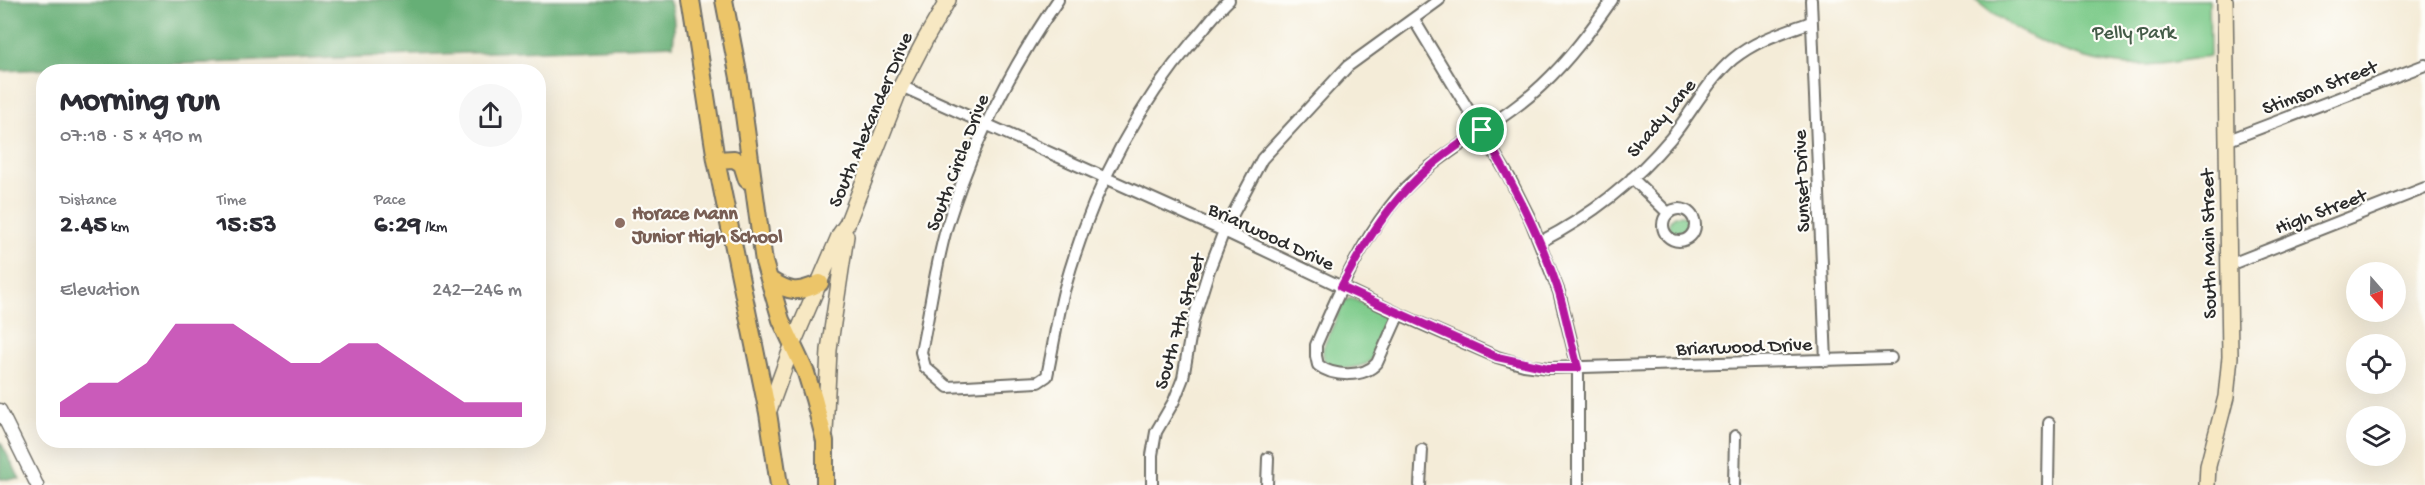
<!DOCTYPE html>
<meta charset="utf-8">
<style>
body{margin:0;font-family:"Gochi Hand",sans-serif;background:#f7f7f7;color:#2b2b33;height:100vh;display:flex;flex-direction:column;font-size:22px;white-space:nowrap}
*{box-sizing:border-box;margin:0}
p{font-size:20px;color:#7c7c81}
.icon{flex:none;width:33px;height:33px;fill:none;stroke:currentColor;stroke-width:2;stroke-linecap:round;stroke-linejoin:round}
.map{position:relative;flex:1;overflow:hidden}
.details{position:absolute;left:36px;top:64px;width:510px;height:384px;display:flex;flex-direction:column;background:#fff;border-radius:24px;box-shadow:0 6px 24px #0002}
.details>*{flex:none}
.needle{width:39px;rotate:160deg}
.buttons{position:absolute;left:2346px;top:262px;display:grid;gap:12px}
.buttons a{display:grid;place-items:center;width:60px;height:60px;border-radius:50%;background:#fff;box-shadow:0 6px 24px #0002;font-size:30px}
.pin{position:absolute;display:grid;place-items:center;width:51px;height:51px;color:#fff;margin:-26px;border:3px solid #fff;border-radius:50%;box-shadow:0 2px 6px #0007}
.round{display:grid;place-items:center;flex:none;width:63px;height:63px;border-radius:32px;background:#f7f7f7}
.summary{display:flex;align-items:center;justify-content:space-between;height:102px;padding:0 24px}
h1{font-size:33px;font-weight:700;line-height:45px}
.figures{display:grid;grid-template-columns:repeat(3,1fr);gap:9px;height:102px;padding:6px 24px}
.figures div{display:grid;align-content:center}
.figures b{font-size:26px;font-weight:700}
.figures small{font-size:16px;font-weight:400}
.figures p{font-size:16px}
.chart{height:168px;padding:12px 24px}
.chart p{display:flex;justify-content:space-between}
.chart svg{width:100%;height:108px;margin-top:6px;fill:#b5179e;opacity:.7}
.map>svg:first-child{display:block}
</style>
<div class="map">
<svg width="2425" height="485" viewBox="0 0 2425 485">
<rect width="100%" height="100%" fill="#fdfcf7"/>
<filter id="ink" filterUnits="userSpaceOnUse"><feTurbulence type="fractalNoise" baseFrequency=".0167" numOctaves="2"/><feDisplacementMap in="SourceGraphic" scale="12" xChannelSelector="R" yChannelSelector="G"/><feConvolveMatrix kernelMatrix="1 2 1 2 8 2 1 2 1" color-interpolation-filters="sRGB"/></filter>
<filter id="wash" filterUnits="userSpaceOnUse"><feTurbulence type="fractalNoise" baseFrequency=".008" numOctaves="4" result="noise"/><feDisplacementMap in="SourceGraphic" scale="24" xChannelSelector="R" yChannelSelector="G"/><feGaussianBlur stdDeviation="1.35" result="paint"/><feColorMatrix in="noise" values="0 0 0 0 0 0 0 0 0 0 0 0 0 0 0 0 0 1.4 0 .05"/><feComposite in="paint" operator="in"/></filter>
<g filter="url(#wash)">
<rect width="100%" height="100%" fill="#f4ecd8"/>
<!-- green -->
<path fill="#7dcb8a" stroke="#547b5a" stroke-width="1.5" d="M1975,0H2209L2210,56C2184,60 2157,66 2131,65C2076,62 2016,35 1975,0Z
M1669 226a11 11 0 1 1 22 0a11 11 0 1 1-22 0Z
M1351,298L1387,315L1389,321C1383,334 1378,350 1370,361C1365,367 1340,370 1333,368C1324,365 1322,356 1323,348L1344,301Z"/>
<!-- forest -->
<path fill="#66af76" stroke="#486d50" stroke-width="1.5" d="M0,0H669C675,14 675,30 673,45L0,71Z
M0,441L20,479H0Z"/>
</g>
<g filter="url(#ink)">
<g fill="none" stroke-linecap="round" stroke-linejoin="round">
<!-- minor casing -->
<g stroke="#716f68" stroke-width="14">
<path id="minor" d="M1058,0C1010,69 972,146 947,226C935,267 930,311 921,352L925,367L948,387L1038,382L1047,376C1053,348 1057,319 1064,291C1089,199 1131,114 1193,41C1205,28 1216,12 1229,0
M1811,0L1826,361
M1414,20L1509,177L1530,219L1559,292L1578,368V485
M901,86L1224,231L1399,314L1497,357L1524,365L1549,368L1891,358
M2226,141L2425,65
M1632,178L1668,213
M1663 225a16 16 0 1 1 32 0a16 16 0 1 1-32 0Z
M1540,242C1589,217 1635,181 1671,138C1692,112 1708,80 1733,59C1756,40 1784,32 1811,22
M2229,265L2425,188
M1399,314L1377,363C1364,378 1333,377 1318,365L1316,356V345C1337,297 1357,249 1389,208C1430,153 1495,130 1542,85C1569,60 1591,30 1612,0
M1152,485V455L1156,432L1174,401L1183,378L1193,321L1209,270L1224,231L1262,159L1348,66L1439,0
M1267,485L1268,458
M1420,485L1422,450
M1734,485L1735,436
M2048,485L2049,423"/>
</g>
<!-- tertiary casing -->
<g stroke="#716f68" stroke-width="15">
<path id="tertiary" d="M0,410L37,485"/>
</g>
<!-- secondary casing -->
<g stroke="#716f68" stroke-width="18">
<path id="secondary" d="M768,413L792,346L840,234L847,224L901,86L926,38L948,0
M825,432L829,350L846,236
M2207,485L2208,466L2226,397L2230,357L2225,0"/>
</g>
<!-- primary casing -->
<g stroke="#716f68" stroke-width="20">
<path id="primary" d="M691,0L716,160L768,413L779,485
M724,0L739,78L764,262L781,320L806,373L814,399L825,441V485
M716,160L734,159L742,164L747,180
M770,280C789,292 798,294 820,283"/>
</g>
<!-- minor -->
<use href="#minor" stroke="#fff" stroke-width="10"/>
<!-- tertiary -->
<use href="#tertiary" stroke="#fff" stroke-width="12"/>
<!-- secondary -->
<use href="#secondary" stroke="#f7e8c3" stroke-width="15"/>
<!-- primary -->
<use href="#primary" stroke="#ecc569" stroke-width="16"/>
</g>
</g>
<g fill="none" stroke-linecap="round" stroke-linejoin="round" filter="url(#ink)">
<!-- route casing -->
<g stroke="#fff" stroke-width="12">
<path id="route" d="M1482,130C1512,182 1540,235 1559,292C1566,317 1571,343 1578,368H1548L1497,357L1341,287C1378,217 1412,171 1482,130Z"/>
</g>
<!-- route -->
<use href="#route" stroke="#b5179e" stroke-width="8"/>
</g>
<!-- markers -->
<circle fill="#8d6e63" stroke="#fdfcf7" stroke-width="2" cx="620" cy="223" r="6"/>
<g text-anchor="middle" stroke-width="4.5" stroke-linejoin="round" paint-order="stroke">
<!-- park labels -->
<g font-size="20" fill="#445b48" stroke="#fdfcf7">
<text x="2134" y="38">Pelly Park</text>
</g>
<!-- street labels -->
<g font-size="20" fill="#2b2b2b" stroke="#fdfcf7">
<text transform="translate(2319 86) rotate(-21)" y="7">Stimson Street</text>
<text transform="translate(1660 117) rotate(-50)" y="7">Shady Lane</text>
<text transform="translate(869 119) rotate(-67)" y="7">South Alexander Drive</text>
<text transform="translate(956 162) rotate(-69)" y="7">South Circle Drive</text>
<text transform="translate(1800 181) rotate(-92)" y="7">Sunset Drive</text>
<text transform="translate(2320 210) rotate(-21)" y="7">High Street</text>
<text transform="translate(1272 235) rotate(25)" y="7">Briarwood Drive</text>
<text transform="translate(2207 244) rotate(-91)" y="7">South Main Street</text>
<text transform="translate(1178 321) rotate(-74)" y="7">South 7th Street</text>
<text transform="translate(1744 345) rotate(-2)" y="7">Briarwood Drive</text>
</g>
<!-- education labels -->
<g font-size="20" font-weight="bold" fill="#785e54" stroke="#fdfcf7" text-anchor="start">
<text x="632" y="219">Horace Mann<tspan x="632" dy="23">Junior High School</tspan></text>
</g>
</g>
</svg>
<div class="buttons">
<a><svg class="needle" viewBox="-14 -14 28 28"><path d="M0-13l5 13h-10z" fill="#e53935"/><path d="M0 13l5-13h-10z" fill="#7c7c81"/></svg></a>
<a><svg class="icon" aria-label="locate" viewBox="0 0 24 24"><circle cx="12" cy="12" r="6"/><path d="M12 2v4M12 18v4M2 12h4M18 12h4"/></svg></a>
<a><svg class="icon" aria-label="layers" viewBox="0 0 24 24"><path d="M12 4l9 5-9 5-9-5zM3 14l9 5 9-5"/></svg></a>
</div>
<div class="pin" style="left:1482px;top:130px;background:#1e9e55"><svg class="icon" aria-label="arrive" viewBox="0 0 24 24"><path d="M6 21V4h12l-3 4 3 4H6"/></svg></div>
<section class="details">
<div class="summary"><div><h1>Morning run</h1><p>07:18 · 5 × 490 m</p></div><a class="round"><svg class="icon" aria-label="share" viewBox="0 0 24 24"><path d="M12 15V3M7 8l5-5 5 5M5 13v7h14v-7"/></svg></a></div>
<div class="figures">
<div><p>Distance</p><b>2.45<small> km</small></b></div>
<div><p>Time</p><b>15:53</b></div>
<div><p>Pace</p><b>6:29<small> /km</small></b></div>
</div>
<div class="chart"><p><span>Elevation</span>242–246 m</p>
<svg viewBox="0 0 160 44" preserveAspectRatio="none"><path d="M0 44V38L10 30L20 30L30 22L40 6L50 6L60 6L70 14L80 22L90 22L100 14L110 14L120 22L130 30L140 38L150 38L160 38V44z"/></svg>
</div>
</section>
</div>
